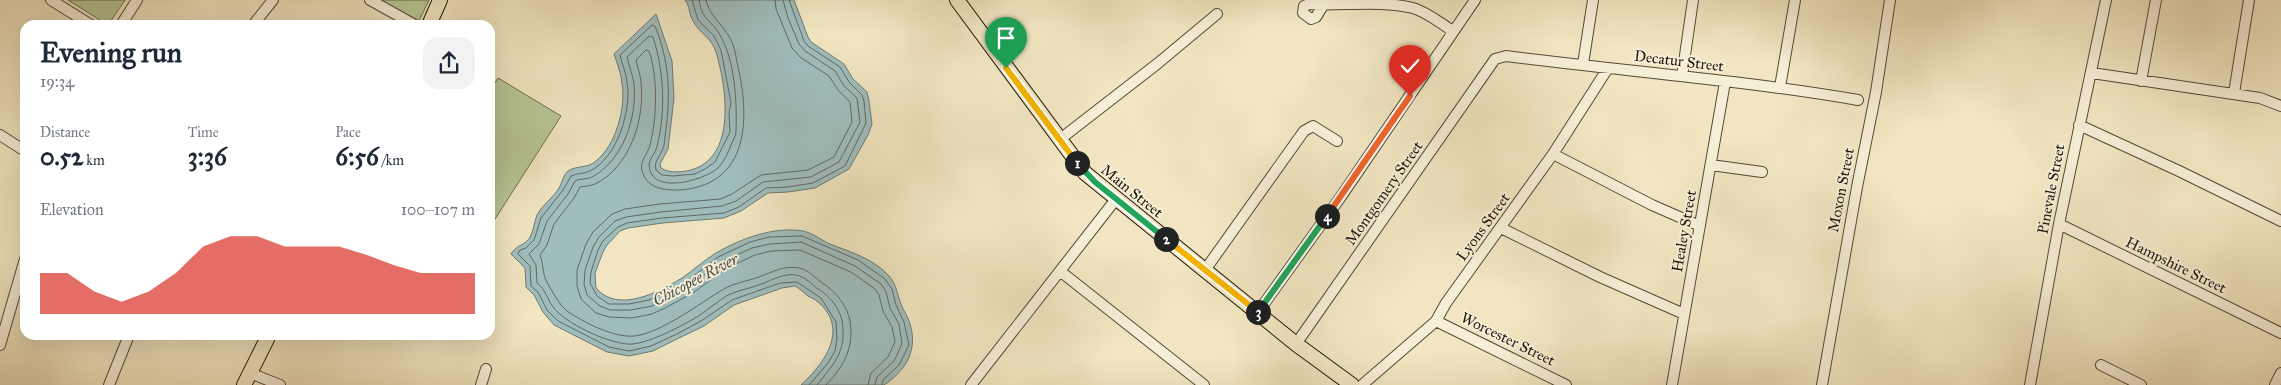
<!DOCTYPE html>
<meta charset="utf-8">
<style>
body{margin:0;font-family:"IM FELL Great Primer",serif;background:#f2f2f3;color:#1f2937;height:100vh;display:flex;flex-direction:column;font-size:19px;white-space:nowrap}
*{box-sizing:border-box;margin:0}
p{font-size:16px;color:#747a83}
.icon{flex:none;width:28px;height:28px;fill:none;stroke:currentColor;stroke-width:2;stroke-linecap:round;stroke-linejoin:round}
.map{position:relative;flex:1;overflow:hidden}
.panel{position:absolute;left:20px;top:20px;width:475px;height:320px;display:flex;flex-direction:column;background:#fff;border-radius:15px;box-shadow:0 5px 20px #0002}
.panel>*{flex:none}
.pin{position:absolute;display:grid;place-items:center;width:42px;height:42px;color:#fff;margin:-51px -21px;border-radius:50% 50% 50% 0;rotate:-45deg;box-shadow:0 0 5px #0007}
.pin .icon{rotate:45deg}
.km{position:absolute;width:25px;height:25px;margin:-12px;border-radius:50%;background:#222;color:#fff;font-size:14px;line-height:25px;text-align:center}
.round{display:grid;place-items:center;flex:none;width:52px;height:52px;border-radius:15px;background:#f2f2f3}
.overview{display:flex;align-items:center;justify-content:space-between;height:85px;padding:0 20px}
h1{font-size:28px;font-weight:700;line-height:38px}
.stats{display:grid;grid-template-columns:repeat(3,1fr);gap:8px;height:85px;padding:5px 20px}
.stats div{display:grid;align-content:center}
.stats b{font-size:25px;font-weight:700}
.stats small{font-size:14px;font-weight:400}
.stats p{font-size:14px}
.chart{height:140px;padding:10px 20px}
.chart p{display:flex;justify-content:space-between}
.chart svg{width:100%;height:90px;margin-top:5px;fill:#d93025;opacity:.7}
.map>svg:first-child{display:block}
</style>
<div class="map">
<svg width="2281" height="385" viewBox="0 0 2281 385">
<rect width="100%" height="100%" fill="#f1e6c1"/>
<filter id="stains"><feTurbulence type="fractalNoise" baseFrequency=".004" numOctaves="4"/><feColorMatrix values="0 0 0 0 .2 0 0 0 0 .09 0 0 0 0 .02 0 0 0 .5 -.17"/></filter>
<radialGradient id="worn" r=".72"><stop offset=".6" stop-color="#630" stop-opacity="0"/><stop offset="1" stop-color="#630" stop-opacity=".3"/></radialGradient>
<!-- green -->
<path fill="#b7c695" stroke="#6c6e4f" d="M68,0H125L108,25Z
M372,0H429L417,25Z
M498,78L561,116L490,227V90Z"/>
<!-- water -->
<path fill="#9fbdbd" stroke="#6c7a75" d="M685,0H794L808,37L811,42L844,64L853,79L867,92L869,101L872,124L868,135L849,169L815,188L788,192L768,193L741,211L724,218L663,223L628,228L620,231L607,245L603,252L595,273L596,288C618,314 659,292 682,278C694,270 704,260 716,253C740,239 774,226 803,231C813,233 821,240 830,244C851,252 874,259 889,276C897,285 897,294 901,304C903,310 907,315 909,321C919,348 907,370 884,385H801C824,364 850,329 818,302C815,299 811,298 808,296C803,292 800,289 795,286L782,288L734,305L704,326L679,338L653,351L629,356L607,352L554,325L543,312L534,295L526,287L525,268L511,254C516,245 526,245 530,237C534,230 534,222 537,215C543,204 553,198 559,188C562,183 563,175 568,171C577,165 587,169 596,161C616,145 626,108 622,83C621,73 617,63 614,54L656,14L672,61L674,98L668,149L660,164L661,168C669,174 686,172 694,169C737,154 726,85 716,52C712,38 699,33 693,21C689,15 690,6 685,0Z"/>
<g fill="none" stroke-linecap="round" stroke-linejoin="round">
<!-- shore -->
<path stroke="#606963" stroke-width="1" d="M692,0L698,20L714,36L721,50L731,103L729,113L730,132L715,162L705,169L695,174L673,176L662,175L656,170C653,161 662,155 664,145C670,102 672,68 655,26L652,25L620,55C622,64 626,73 627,82C632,110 617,158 590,171C584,174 577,173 571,176L563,190L541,218L534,240L526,248L520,250L518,254L530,266L531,286L538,292L547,310L558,321L609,347L629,351L651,346L677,334L701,321L732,300L780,283L797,282L821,298L836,322L837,339L835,351L828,363L809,385
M699,0C702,21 711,19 720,35C735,61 737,101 736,131C736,136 733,140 731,145C728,153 724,162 718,168C703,181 649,196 649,164C650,157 656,153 657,146C666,111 664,71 653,37L649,36L627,57C629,66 633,75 634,84C637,117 624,158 594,176C588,180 581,178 575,181L568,194L547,221L539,244L529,254L536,265L537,283C546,290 547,299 553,307C566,324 606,342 627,344C645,346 684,325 700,315C709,309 718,301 728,295C739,290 752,288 764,283C774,279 785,273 796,275C806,277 811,284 818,289C832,297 843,313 843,329C845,354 831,367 817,385
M706,0C709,17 727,27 733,45C736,52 736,60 738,67C750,119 749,185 680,190C667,190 651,190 644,176C637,162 647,157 650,145C657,119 658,76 649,51L646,50L636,60C637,67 641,75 641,83C645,119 630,167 595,184C590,186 585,186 580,187L574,198L554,224L547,245L540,255C543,262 543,275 546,280C550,288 560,306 567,311C583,322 607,334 626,336C653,340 701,302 724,289C734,283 748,281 759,277C772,272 785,265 799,268C809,270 814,277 821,282C839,294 851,310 851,332C851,354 841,369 826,385
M775,0L776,9L792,48L800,57L829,76L838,90L850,102L852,122L834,157L808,170L761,175L732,194L721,199L660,204L625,209L612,214L593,232L586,244L577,270V286L581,299L596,313L609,317L632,318L652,314L665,308L693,293L725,269L755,255L771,251L800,250L851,272L875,289L879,295L883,311L892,327L895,342L888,357L871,373L868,385
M783,0L788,18L799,44L805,51L835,71L844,86L857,98L860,122L839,162L811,177L763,182L736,201L722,206L661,212L626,217L615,221L599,237L593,247L585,270L584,284L587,295L600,306L610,310H631L652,306L675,295L690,286L721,262L752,248L770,244L801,242L855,266L881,284L886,292L890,308L899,324L902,344L894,361L877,377L875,385
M789,0L804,41L808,46L840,67L849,82L862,95L864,101L866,123L845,166L813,183L788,187L766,188L739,207L724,213L662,218L627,223L618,227L603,241L598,250L591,272L590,283L597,296L609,304H629L649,300L686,282L718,257L750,242L769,237L802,236L858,260L885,279L892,289L896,305L904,322L909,345L899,365L883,380L882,385"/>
<!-- minor casing -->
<g stroke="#544937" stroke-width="12">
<path id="minor" d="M51,0L91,25
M370,0L415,25
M1324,4L1316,17L1311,19L1303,13L1304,6L1309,4C1343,6 1380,0 1413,8C1427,12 1440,23 1453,31
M121,25L137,0
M253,25L273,0
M1583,64L1593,0
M2092,73L2260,98L2281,106
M1682,76L1693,0
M2141,81L2156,0
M1780,87L1795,0
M2234,93L2249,0
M2079,125L2179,171L2281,221
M0,135L25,151
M1059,140L1157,64L1217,14
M1553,154L1652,205L1700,226
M1711,165L1762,172
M2059,224L2281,333
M1501,228L1600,277L1684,314
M1205,270L1304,131L1313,126L1337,141
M1060,271L1204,385
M1258,312L1340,198L1475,0
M1436,321L1566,385
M1296,344L1495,59L1506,56C1623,71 1742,80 1858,100
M0,345L25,259
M2101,365L2141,385
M250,373L280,385
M109,385L129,335
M481,385L486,369
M971,385L1116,199
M1362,385L1436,321L1446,303L1553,154L1608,68
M1672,385L1725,82
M1822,385L1857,187L1876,92L1890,0
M2030,385L2059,224L2106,0
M2275,385L2281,373"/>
</g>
<!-- major casing -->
<g stroke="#201509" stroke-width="16">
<path id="major" d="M957,0L1085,173L1296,344L1352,385
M429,25L440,0
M244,385L269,335"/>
</g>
<!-- minor -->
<use href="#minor" stroke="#f6efd7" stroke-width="10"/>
<!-- major -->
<use href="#major" stroke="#f1e6c1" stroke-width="14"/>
</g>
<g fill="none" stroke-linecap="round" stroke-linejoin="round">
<!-- split-1 casing -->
<g stroke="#fff" stroke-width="10">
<path id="split-1" d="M1006,68L1077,163"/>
</g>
<!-- split-2 casing -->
<g stroke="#fff" stroke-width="10">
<path id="split-2" d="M1077,163L1095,182L1166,239"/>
</g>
<!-- split-3 casing -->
<g stroke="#fff" stroke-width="10">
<path id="split-3" d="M1166,239L1258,312"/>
</g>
<!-- split-4 casing -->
<g stroke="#fff" stroke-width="10">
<path id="split-4" d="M1258,312L1327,216"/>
</g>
<!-- split-5 casing -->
<g stroke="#fff" stroke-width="10">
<path id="split-5" d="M1327,216L1394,119"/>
</g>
<!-- split-6 casing -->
<g stroke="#fff" stroke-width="10">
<path id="split-6" d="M1394,119L1410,96"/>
</g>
<!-- split-1 -->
<use href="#split-1" stroke="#f5b400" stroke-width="6"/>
<!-- split-2 -->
<use href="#split-2" stroke="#22a559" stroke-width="6"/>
<!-- split-3 -->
<use href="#split-3" stroke="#f5b400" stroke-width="6"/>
<!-- split-4 -->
<use href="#split-4" stroke="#22a559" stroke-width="6"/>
<!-- split-5 -->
<use href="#split-5" stroke="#f0652b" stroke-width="6"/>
<!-- split-6 -->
<use href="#split-6" stroke="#f0652b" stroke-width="6"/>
</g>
<g text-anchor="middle" stroke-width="4" stroke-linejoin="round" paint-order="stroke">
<!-- street labels -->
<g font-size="15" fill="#201509" stroke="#f6efd7">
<text transform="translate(1679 61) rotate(7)" y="5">Decatur Street</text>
<text transform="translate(2051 189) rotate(-79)" y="5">Pinevale Street</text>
<text transform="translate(1841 190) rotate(-79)" y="5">Moxon Street</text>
<text transform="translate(1132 191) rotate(39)" y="5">Main Street</text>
<text transform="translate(1384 193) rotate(-55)" y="5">Montgomery Street</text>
<text transform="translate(1483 227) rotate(-54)" y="5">Lyons Street</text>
<text transform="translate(1684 231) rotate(-80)" y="5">Healey Street</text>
<text transform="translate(2176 265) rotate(26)" y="5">Hampshire Street</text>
<text transform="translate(1508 339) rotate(26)" y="5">Worcester Street</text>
</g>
<!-- water labels -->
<g font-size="16" font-style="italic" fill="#4c5048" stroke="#f6efd7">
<text transform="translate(695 279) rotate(-28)" y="6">Chicopee River</text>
</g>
</g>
<rect width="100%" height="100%" filter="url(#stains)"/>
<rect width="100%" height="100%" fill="url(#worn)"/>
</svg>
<div class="pin" style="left:1006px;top:68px;background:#1e9e55"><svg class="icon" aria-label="arrive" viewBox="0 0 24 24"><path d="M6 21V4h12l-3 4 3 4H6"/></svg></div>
<div class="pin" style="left:1410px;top:96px;background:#d93025"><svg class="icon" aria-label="check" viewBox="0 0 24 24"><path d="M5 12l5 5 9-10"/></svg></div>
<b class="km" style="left:1077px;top:163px">1</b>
<b class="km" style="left:1166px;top:239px">2</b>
<b class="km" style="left:1258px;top:312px">3</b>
<b class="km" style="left:1327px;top:216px">4</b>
<section class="panel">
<div class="overview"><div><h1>Evening run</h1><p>19:34</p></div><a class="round"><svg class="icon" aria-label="share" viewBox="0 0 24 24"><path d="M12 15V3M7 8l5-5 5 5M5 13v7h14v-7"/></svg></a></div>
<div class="stats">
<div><p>Distance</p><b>0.52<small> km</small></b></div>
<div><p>Time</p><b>3:36</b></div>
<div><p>Pace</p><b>6:56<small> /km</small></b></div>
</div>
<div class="chart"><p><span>Elevation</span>100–107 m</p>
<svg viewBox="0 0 160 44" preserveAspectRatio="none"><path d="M0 44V24L10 24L20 33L30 38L40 33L50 24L60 11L70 6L80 6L90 11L100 11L110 11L120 15L130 20L140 24L150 24L160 24V44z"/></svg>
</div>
</section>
</div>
